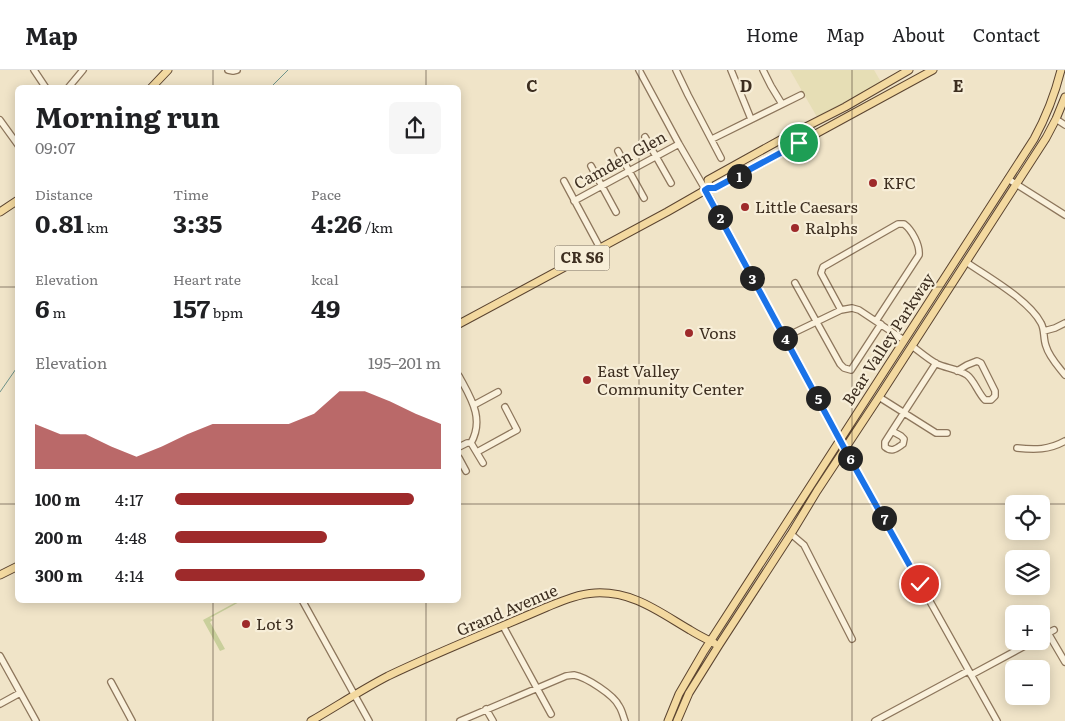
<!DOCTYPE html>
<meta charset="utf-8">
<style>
body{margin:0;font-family:Literata,serif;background:#f6f6f6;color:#202124;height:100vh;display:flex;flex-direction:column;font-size:19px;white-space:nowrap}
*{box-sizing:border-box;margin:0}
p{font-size:16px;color:#757577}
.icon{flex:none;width:28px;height:28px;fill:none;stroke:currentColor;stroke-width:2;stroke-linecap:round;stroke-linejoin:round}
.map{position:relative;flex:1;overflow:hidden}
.details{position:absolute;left:15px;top:15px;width:446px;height:518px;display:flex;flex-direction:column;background:#fff;border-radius:8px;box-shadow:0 2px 12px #0003}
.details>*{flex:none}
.tools{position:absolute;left:1005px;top:425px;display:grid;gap:10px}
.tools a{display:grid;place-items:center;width:45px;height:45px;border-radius:8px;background:#fff;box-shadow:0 2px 12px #0003;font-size:25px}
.pin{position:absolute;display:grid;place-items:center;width:42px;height:42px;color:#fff;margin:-21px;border:2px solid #fff;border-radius:50%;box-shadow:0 1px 5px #0007}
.km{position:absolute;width:25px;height:25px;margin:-12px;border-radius:50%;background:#222;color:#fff;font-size:14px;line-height:25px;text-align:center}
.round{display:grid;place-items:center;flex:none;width:52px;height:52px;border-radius:8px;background:#f6f6f6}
.head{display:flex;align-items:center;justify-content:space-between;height:85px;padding:0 20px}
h1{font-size:28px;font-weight:700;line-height:38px}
.metrics{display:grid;grid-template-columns:repeat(3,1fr);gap:8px;height:85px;padding:5px 20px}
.metrics div{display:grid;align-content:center}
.metrics b{font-size:25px;font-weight:700}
.metrics small{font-size:14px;font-weight:400}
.metrics p{font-size:14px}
.chart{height:140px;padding:10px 20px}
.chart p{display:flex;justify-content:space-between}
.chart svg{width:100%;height:90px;margin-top:5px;fill:#9e2a2b;opacity:.7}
ul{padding:0 20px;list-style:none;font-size:16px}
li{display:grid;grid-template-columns:80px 60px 1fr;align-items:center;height:38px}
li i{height:12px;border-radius:6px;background:#9e2a2b}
header{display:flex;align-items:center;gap:30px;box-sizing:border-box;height:70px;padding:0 25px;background:#fff;border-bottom:1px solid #e0e0e0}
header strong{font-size:24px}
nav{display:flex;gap:28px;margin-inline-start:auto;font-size:18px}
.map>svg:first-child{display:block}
</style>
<header>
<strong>Map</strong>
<nav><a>Home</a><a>Map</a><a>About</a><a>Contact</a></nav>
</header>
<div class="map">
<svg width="1065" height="651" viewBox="0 0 1065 651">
<rect width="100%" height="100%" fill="#f0e4c8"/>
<!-- farmland -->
<path fill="#e6deb5" d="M790,0H874L881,12L817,47Z"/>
<!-- green -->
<path fill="#c9cf9b" d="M240,530H243L210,548L213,550L210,552L225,579L220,581L203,550Z"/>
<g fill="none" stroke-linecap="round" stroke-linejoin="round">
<!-- stream -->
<path stroke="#6f938a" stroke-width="1" d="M270,18L288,0
M0,322L18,296"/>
<!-- minor casing -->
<g stroke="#8d765c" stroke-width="8">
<path id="minor" d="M34,0L46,18
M228,0L233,1L237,0
M639,0L679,74L712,131L769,239L785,267L848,385L997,651
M676,0L688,25L721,88
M731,0L751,49
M763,0L771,16L782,34
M68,18L83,0
M1056,49L1065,55
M0,50L18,75
M645,67L671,113
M712,69L801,25
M618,81L644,128
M591,96L616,142
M1008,109L1065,145
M564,111L600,178
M574,131L679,74
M966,192C988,207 1029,230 1041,253C1045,260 1043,268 1046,276C1049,287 1058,296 1065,305
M795,213L840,294L844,298L851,300L881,254
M841,240L821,203L823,197L898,154H904C912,160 920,175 919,185L876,251
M1044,261L1055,258L1065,253
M785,267L841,240L852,238L859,240L904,270
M912,276C920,282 928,289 937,294C946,298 958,299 967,305C974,310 978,323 985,330H991L995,326V321L981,293L977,291L967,295L957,301
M459,306C470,327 485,348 471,373
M879,327L936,363H947
M474,335L498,322
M892,361L936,293
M892,361L901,366L904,369L903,374C897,378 892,383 885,377V372Z
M471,373L483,393
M459,377L467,373H471
M1017,378C1035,380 1049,380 1065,371
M477,382L517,360L505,337
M459,388L466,401
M791,464L804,475L852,569
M302,530L369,651
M503,556L551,644
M1048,563L1065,592
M1041,567L1054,560
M0,586L36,651
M971,605L1034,571
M111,612L132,651
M0,634L20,623
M486,639L493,651
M460,651L566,606C568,606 571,605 574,605C586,607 614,625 619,636C622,640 623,646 625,651
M875,651L968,601"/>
</g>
<!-- major casing -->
<g stroke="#5b4430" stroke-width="9">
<path id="major" d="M151,18L168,0
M799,73L798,67L810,59
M709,118L708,110L782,69L845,37L909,0
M0,142L18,130
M459,254L667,142L709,118H715L799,73L933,0
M0,505L18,496
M311,651C337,636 361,620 388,606C440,581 494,560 547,537C562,531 578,524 595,523C633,521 659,542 690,560C698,565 706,569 714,573
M668,651L679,624L704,581L1034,69C1046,47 1055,24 1061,0
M677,651L689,623L719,575L791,464L817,421L879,327L1046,68L1056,49L1065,27"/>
</g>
<!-- minor -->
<use href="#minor" stroke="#faf1dc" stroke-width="5.5"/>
<!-- major -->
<use href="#major" stroke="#f3d9a0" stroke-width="7"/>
</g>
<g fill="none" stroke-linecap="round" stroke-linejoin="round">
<!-- route casing -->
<g stroke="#fff" stroke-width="10">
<path id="route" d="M799,73L715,118H708L705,120L848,385L920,514"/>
</g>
<!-- route -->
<use href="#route" stroke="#1a73e8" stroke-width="6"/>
</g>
<!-- grid -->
<path fill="none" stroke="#3d2e20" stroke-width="1" stroke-opacity="0.55" d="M213,0V18M426,0V18M639,0V651M852,0V651M0,217H18M459,217H1065M0,434H18M459,434H1014M1041,434H1065M213,530V651M426,530V651"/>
<!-- markers -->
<g fill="#9e2a2b" stroke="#f7eed8" stroke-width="2">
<circle cx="873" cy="113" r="5"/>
<circle cx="745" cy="137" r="5"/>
<circle cx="795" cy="158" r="5"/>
<circle cx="689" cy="263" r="5"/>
<circle cx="587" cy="310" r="5"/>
<circle cx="246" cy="554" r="5"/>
</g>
<g text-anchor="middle" stroke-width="4.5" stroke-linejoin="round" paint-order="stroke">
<!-- shield labels -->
<rect fill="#f7eed8" stroke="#756857" stroke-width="1" x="554.5" y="175.5" width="55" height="25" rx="4"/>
<g font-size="15" font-weight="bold" fill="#3d2e20">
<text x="582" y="193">CR S6</text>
</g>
<!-- street labels -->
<g font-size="16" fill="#3d2e20" stroke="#f7eed8">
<text transform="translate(620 90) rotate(-29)" y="6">Camden Glen</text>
<text transform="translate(888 269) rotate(-57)" y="6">Bear Valley Parkway</text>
<text transform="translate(507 540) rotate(-23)" y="6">Grand Avenue</text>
</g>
<!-- poi labels -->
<g font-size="16" fill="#3d2e20" stroke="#f7eed8" text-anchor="start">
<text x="883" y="119">KFC</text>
<text x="755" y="143">Little Caesars</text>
<text x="805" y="164">Ralphs</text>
<text x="699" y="269">Vons</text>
<text x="597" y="307">East Valley<tspan x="597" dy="18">Community Center</tspan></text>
<text x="256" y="560">Lot 3</text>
</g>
</g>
<g font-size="16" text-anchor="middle" font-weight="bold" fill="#3d2e20" stroke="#f7eed8" stroke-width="4.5" stroke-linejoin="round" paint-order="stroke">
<text x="532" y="22">C</text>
<text x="746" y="22">D</text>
<text x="958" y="22">E</text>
</g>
</svg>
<div class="tools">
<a><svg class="icon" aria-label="locate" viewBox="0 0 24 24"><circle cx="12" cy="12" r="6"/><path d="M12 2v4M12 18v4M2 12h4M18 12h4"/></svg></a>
<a><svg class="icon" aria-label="layers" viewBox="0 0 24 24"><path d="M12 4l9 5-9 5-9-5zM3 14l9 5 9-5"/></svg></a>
<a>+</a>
<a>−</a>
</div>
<div class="pin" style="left:799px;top:73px;background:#1e9e55"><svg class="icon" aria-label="arrive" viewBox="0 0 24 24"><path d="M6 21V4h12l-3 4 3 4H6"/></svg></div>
<div class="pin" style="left:920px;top:514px;background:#d93025"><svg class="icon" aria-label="check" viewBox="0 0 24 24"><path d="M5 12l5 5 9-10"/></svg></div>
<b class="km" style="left:739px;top:106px">1</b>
<b class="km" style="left:720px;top:147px">2</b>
<b class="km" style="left:752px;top:208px">3</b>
<b class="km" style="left:785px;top:268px">4</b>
<b class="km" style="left:818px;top:328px">5</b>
<b class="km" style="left:850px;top:388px">6</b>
<b class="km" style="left:884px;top:448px">7</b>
<section class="details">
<div class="head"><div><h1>Morning run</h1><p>09:07</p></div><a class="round"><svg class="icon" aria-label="share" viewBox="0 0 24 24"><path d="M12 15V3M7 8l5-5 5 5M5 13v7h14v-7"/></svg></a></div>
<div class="metrics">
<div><p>Distance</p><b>0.81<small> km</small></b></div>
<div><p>Time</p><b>3:35</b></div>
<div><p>Pace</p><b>4:26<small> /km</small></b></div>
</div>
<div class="metrics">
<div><p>Elevation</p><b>6<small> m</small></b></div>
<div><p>Heart rate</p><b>157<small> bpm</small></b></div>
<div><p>kcal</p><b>49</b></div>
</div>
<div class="chart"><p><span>Elevation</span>195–201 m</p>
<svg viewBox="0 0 160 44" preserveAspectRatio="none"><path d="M0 44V22L10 27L20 27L30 33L40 38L50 33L60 27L70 22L80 22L90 22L100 22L110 17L120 6L130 6L140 11L150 17L160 22V44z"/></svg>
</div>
<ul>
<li><b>100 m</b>4:17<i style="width:90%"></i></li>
<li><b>200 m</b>4:48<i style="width:57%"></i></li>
<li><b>300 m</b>4:14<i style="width:94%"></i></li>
</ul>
</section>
</div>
